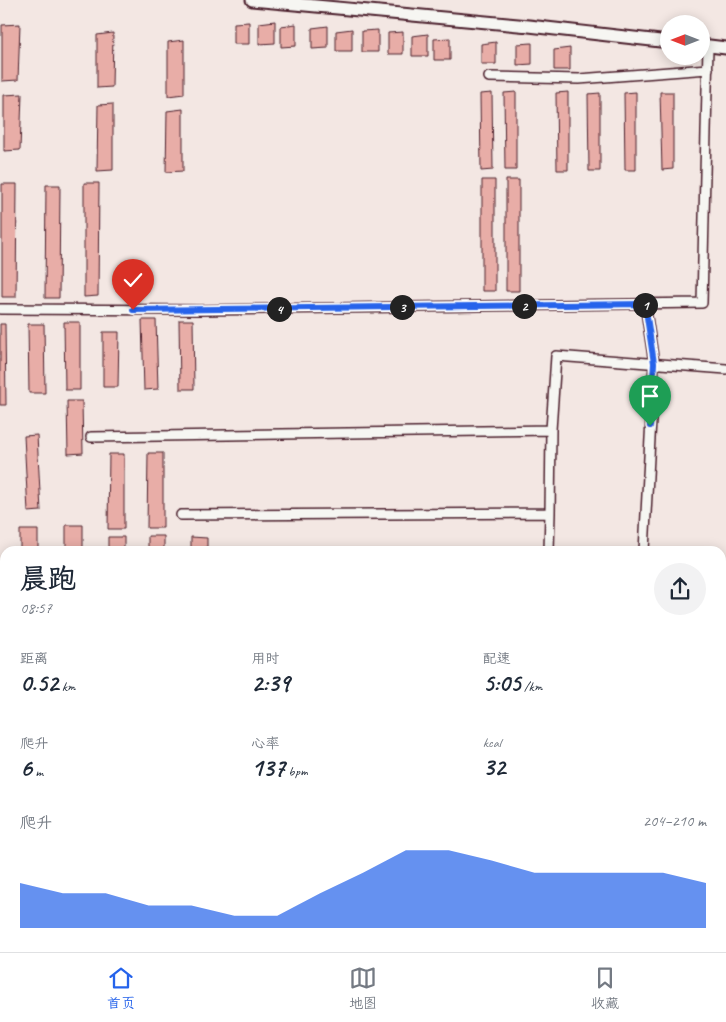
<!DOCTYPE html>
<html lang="zh">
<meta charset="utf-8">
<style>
body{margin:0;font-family:Caveat,"LXGW WenKai TC",sans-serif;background:#f2f2f3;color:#1f2937;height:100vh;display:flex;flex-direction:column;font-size:19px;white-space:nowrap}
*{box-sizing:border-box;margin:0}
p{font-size:16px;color:#747a83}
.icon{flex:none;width:28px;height:28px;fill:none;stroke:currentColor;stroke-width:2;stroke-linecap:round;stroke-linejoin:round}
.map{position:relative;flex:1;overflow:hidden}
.side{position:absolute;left:0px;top:546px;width:726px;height:406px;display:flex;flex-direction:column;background:#fff;border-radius:15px 15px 0 0;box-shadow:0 2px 12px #0003}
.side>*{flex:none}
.needle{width:32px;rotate:270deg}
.controls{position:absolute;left:660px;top:15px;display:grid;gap:10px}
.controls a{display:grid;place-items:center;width:50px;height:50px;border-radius:50%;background:#fff;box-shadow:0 2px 12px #0003;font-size:25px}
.pin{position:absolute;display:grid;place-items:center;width:42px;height:42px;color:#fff;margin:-51px -21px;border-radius:50% 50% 50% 0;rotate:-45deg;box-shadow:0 0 5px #0007}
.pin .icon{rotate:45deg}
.km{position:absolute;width:25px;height:25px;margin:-12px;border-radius:50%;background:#222;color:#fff;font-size:14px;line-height:25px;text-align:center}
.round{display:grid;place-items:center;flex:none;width:52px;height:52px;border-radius:26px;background:#f2f2f3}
.head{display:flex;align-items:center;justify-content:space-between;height:85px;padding:0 20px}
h1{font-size:28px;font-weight:700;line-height:38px}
.stats{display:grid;grid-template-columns:repeat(3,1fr);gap:8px;height:85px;padding:5px 20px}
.stats div{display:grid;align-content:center}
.stats b{font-size:25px;font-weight:700}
.stats small{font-size:14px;font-weight:400}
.stats p{font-size:14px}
.chart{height:140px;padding:10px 20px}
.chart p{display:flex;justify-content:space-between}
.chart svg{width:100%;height:90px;margin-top:5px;fill:#2563eb;opacity:.7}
.tab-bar{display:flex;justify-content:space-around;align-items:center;height:70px;border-top:1px solid #e0e1e3;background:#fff;font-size:14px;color:#747a83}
.tab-bar a{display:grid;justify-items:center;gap:2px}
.tab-bar .active{color:#2563eb}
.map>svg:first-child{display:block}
</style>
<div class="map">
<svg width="726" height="952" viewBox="0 0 726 952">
<rect width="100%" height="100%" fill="#f3e7e3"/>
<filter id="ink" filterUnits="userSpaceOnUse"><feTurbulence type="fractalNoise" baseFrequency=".02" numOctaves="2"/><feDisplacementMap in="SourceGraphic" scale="10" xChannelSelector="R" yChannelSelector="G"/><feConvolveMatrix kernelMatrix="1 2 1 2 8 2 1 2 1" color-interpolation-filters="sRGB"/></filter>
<g filter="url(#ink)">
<!-- building -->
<path fill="#e8ada7" stroke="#4a1f2b" d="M275,21V43L259,44V23Z
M249,22V44H234V23Z
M20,24L18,80L2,81V25Z
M296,24V46L281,47V26Z
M328,26V48L312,49V28Z
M352,29V51H336V31Z
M378,30V52H362V31Z
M403,32V54H388V33Z
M113,33L112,87L97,88V35Z
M428,34V56H412V36Z
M450,38V60H434V39Z
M184,40V94L168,96V42Z
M496,42V64H481V44Z
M532,43V64L517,65V44Z
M570,48V70H554V50Z
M516,92V170H505L504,93Z
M568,92V170H557L556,93Z
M636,92V170H625L624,93Z
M660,92H673V169L662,170Z
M492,93L493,170L481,171L480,94Z
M600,93V171H589L588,94Z
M22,94L20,150L4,151V95Z
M113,104V170L97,171L98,105Z
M183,109V171L166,172L167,111Z
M482,180H495V291H482Z
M506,180H519V291H506Z
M84,183H99L98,296L84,297Z
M2,184H17L16,297H2Z
M46,185H60L59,298H45Z
M142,320H156L158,389L144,390Z
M179,320H193L194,389H180Z
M64,322H80V390H65Z
M0,324H5L6,405H0Z
M28,324H44L45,393H29Z
M103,332H119L118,387H103Z
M67,401H82L83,453L68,454Z
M37,435L41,511L28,512L24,436Z
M148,453H163V528H147Z
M109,454H124V529H108Z
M66,525H83V551H66Z
M20,530H38V551H20Z
M148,536H164V551H148Z
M108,537H124V551H108Z
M191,537L207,538V551H191Z
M724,922H726V952H724Z
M22,948H41V952H22Z
M66,948H85V952H66Z
M371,948H387V952H371Z
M433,948H449V952H433Z
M499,948H515V952H499Z
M561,948H578L577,952H561Z
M619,948H636L635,952H619Z
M671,948H687V952H671Z"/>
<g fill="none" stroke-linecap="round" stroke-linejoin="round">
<!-- minor casing -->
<g stroke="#4a1f2b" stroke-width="12">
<path id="minor" d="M489,77L579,79L708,69
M0,309L200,310L702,303L708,46
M91,437L551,430L556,356L726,369
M181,515L550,513L551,430
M549,551L550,513
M644,551L654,363L645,304
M0,614H5
M721,614H726
M0,883H5
M721,907H726
M100,948L306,950
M706,948V952
M15,952V948"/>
</g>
<!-- tertiary casing -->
<g stroke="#4a1f2b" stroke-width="15">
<path id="tertiary" d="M252,0L529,26L669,42
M701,45L726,48"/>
</g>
<!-- minor -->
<use href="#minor" stroke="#f6f6f2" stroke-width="9"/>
<!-- tertiary -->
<use href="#tertiary" stroke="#f6f6f2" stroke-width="11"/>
</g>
</g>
<g fill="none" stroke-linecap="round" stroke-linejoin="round" filter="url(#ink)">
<!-- route casing -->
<g stroke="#fff" stroke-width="10">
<path id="route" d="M133,310L645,304L654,363L650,426"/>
</g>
<!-- route -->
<use href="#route" stroke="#2563eb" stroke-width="6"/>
</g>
</svg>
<div class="controls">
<a><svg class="needle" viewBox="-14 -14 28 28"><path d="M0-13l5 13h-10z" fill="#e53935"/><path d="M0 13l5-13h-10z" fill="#747a83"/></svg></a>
</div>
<div class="pin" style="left:650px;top:426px;background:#1e9e55"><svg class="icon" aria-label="arrive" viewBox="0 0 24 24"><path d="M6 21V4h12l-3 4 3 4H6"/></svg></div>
<div class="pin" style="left:133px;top:310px;background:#d93025"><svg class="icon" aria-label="check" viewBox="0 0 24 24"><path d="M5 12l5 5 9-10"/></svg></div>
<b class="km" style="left:645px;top:305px">1</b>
<b class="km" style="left:524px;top:306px">2</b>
<b class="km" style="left:402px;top:307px">3</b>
<b class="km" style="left:279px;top:309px">4</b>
<section class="side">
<div class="head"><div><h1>晨跑</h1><p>08:57</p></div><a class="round"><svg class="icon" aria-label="share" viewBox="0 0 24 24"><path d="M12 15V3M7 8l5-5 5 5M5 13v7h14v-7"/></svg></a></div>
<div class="stats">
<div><p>距离</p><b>0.52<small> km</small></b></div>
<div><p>用时</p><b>2:39</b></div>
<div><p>配速</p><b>5:05<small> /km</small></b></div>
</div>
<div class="stats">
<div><p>爬升</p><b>6<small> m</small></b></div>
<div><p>心率</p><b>137<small> bpm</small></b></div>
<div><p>kcal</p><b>32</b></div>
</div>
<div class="chart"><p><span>爬升</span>204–210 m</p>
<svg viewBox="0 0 160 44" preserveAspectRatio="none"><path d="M0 44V22L10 27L20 27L30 33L40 33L50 38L60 38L70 27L80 17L90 6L100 6L110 11L120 17L130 17L140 17L150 17L160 22V44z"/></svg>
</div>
</section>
</div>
<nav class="tab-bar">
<a class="active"><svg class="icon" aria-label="home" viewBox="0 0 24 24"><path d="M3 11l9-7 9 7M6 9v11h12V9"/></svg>首页</a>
<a><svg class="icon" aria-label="map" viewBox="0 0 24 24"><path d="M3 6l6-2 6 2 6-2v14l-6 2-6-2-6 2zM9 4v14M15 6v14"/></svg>地图</a>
<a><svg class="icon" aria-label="saved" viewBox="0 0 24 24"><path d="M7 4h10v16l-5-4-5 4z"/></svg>收藏</a>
</nav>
